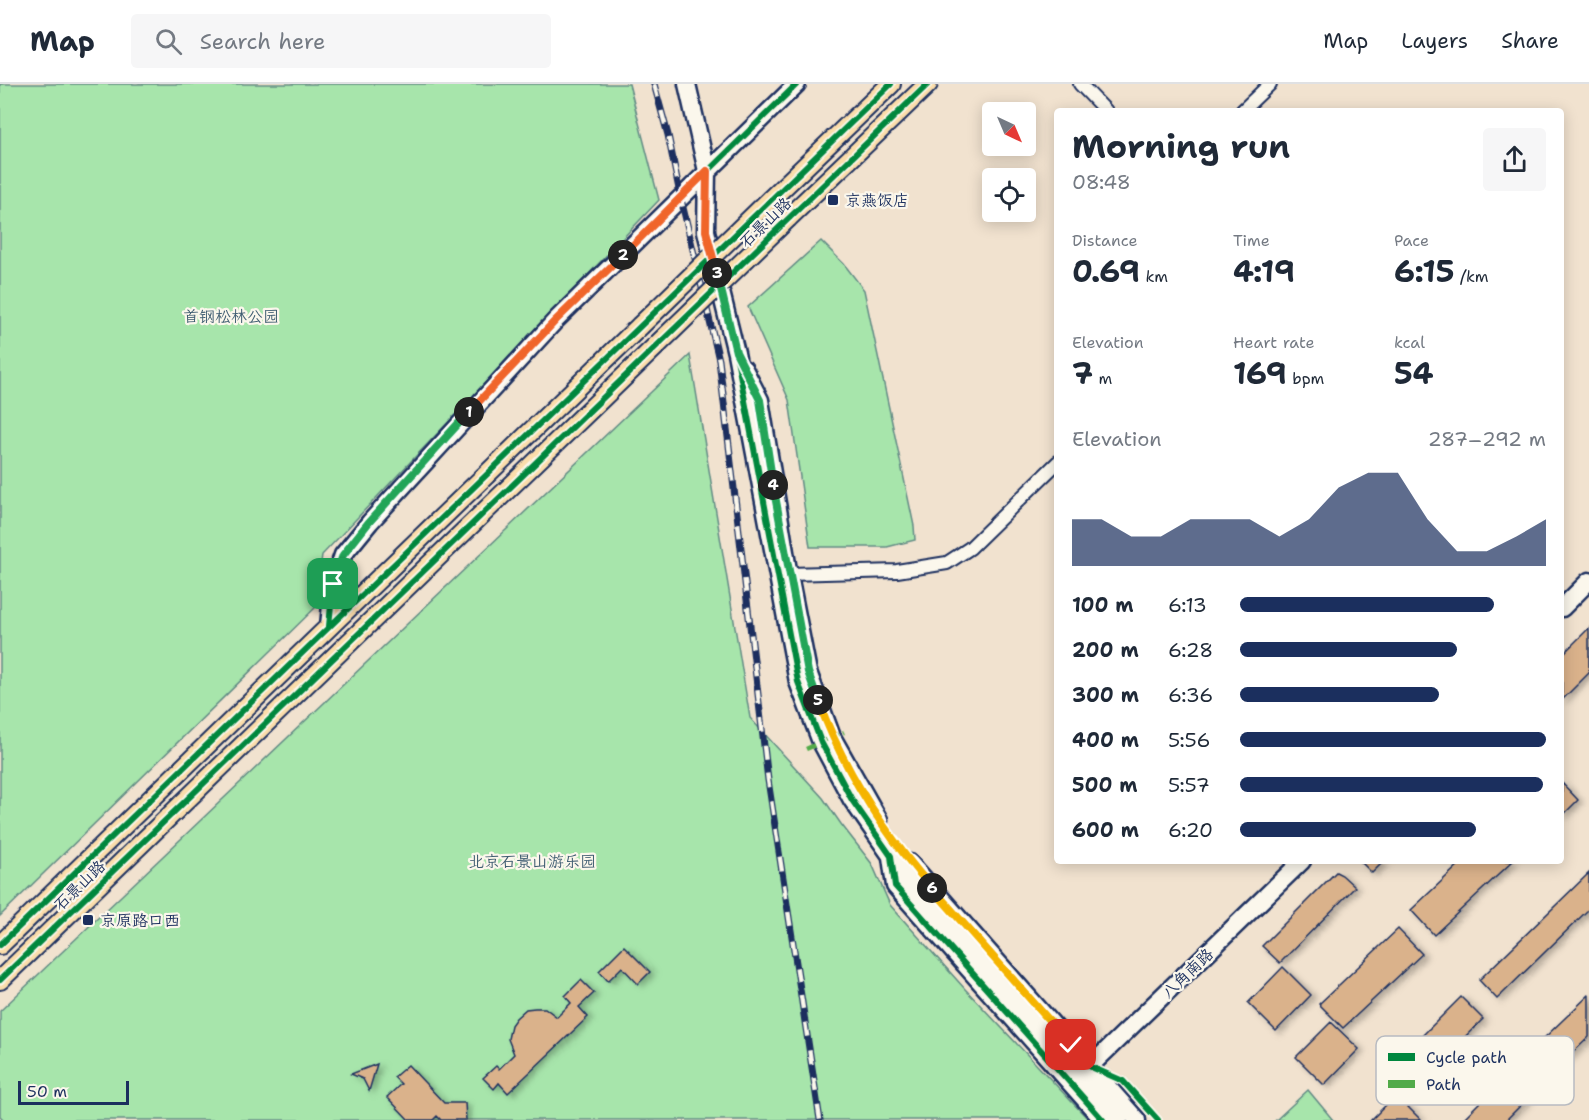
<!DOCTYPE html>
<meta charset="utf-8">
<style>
body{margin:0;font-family:"Shantell Sans","LXGW WenKai TC",sans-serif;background:#f6f6f7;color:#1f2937;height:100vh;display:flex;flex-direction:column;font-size:22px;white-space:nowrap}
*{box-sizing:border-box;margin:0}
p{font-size:20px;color:#747a83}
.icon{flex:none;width:33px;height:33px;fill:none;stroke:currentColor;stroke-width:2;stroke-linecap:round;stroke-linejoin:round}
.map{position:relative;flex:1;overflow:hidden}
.details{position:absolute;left:1054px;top:24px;width:510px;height:756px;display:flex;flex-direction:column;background:#fff;border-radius:6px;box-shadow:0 3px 15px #0003}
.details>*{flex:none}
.needle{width:39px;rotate:136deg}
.buttons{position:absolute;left:982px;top:18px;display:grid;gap:12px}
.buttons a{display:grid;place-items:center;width:54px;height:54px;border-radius:6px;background:#fff;box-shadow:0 3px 15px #0003;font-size:30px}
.scale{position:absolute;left:18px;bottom:15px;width:111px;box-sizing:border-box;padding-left:6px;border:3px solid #1b2f5e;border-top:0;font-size:16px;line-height:21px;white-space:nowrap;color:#1b2f5e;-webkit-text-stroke:4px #fbf7ec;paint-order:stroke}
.pin{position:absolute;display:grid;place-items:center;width:51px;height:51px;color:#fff;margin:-26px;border-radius:12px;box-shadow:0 3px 9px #0006}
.km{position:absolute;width:30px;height:30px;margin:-15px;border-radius:50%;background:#222;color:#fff;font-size:16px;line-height:30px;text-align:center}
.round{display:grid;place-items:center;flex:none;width:63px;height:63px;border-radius:6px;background:#f6f6f7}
.overview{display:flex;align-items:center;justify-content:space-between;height:102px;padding:0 18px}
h1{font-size:33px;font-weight:700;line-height:45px}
.metrics{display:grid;grid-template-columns:repeat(3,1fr);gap:9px;height:102px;padding:6px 18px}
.metrics div{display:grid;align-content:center}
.metrics b{font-size:30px;font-weight:700}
.metrics small{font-size:16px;font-weight:400}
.metrics p{font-size:16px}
.chart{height:168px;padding:12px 18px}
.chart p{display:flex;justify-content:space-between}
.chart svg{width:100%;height:108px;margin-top:6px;fill:#1b2f5e;opacity:.7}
ul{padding:0 18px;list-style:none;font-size:20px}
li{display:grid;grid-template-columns:96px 72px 1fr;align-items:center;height:45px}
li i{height:15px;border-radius:8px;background:#1b2f5e}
header{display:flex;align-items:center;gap:36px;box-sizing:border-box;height:84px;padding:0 30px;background:#fff;border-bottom:2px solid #e0e1e3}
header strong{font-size:28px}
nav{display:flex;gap:33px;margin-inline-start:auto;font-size:21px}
.search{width:420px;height:54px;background:#f6f6f7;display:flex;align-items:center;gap:15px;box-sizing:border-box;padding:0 21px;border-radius:6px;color:#747a83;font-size:22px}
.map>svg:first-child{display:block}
</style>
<header>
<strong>Map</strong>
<div class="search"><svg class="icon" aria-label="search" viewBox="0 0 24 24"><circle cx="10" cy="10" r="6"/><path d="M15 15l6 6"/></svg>Search here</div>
<nav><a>Map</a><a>Layers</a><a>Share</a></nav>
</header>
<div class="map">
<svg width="1589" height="1036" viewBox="0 0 1589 1036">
<defs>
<filter id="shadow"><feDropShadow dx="4.5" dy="2.5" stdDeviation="3" flood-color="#0004"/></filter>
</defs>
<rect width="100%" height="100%" fill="#f1e2cf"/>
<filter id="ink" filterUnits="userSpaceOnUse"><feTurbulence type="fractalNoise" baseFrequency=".0167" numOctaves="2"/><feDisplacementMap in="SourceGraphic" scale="12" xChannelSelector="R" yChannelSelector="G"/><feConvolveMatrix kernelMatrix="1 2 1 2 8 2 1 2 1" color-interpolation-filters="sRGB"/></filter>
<g filter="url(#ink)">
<!-- green -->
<path fill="#a7e5ab" stroke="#618a84" stroke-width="1.5" d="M0,0H629L659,116L322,471L315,524L0,832Z
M821,157L844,180L864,206L914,442L915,456L887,463H810L789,316L748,223Z
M690,271L750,634L823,714L841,740L872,780L890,821L965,905L1089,1036H4L0,1032V927Z
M1308,1006L1333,1036H1276Z"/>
<!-- building -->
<path fill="#dab28b" stroke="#1b2f5e" stroke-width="1.5" filter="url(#shadow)" d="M1589,544V589L1562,616V571Z
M1562,699L1578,716L1562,732Z
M1360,777H1384L1372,789Z
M1463,777H1513L1434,851L1411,826Z
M1336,788L1342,791L1355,803L1280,879L1262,862Z
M1589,789V825L1497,915L1479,896Z
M1398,845L1422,870L1343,944L1319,920Z
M624,862L650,888L638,900L622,883L608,897L599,887Z
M1283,883L1311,911L1276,947L1248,919Z
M581,896L594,909L579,923L588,933L508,1009L499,999L494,1005L483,994L496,982L499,985L514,970L508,955L511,941L516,934L526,925L535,924H545L557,933L571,919L565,912Z
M1589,911V953L1561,980L1540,958Z
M1461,913L1483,935L1407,1010L1385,989Z
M1331,938L1359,965L1324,1001L1296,973Z
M1524,974L1546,996L1506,1036H1462Z
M377,980L369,1007L363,995L351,990Z
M408,981L444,1019H465L466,1036H441L437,1032L433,1036H409L387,1013L401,1000L394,993Z
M1396,1011L1421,1036H1371Z"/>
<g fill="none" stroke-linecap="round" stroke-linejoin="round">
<!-- street casing -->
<g stroke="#1b2f5e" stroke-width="16">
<path id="street" d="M1080,0L1106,27
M1242,27L1270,0
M789,490L897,487L947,479L970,464L1058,378"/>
</g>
<!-- secondary casing -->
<g stroke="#1b2f5e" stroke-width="21">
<path id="secondary" d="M687,0L707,87L706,147L736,269L798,598L821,658L852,716L891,772L920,808L1119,1036
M744,285L760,316L788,486L808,588L832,653L879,736
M1562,524L1589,497
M329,542L333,500L343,471L370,438L556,236L797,0
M891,773L895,802L1103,1036
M910,779L1137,1036
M1083,989L1302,777"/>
</g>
<!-- primary casing -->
<g stroke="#1b2f5e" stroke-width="22">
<path id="primary" d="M771,115L891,0
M788,134L928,0
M0,861L640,242
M0,896L658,260"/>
</g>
<!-- street -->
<use href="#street" stroke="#fbf7ec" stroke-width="12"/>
<!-- secondary -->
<use href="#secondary" stroke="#fbf7ec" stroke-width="16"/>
<!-- primary -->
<use href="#primary" stroke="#fbddab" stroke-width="18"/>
<!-- rail casing -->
<g stroke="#1b2f5e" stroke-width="7">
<path id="rail" d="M654,0L668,51L681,115L719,276L768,696L820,1036"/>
</g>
<!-- rail -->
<use href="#rail" stroke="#fbf7ec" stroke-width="4.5" stroke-dasharray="14" stroke-linecap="butt"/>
<!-- primary-bridge casing -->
<g stroke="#1b2f5e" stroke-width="22" stroke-linecap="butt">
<path id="primary-bridge" d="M640,242L771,115
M658,260L788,134"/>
</g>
<!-- primary-bridge -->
<use href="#primary-bridge" stroke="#fbddab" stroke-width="18"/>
<!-- quiet -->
<path stroke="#52ab49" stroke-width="4.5" stroke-dasharray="9 4.5" stroke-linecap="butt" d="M806,665L844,648"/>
<!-- cycleway casing -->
<g stroke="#fbf7ec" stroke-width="10">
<path id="cycleway" d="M707,87L706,147L736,269L798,598L821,658L852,716L891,772L895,802L1103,1036
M744,285L760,316L788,486L808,588L832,653L873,729L907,775L1089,982L1123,997L1158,1036
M329,542L333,500L343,471L370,438L556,236L797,0
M0,861L891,0
M0,896L928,0"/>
</g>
<!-- cycleway -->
<use href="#cycleway" stroke="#00873e" stroke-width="6"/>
</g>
</g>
<g fill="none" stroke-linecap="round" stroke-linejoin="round" filter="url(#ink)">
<!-- split-1 casing -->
<g stroke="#fff" stroke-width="12">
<path id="split-1" d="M333,500L343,471L369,438L469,328"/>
</g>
<!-- split-2 casing -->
<g stroke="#fff" stroke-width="12">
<path id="split-2" d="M469,328L556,236L623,171"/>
</g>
<!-- split-3 casing -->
<g stroke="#fff" stroke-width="12">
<path id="split-3" d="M623,171L707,87L706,147L717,189"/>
</g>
<!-- split-4 casing -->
<g stroke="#fff" stroke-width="12">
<path id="split-4" d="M717,189L736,268L760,316L773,401"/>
</g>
<!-- split-5 casing -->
<g stroke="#fff" stroke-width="12">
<path id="split-5" d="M773,401L808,588L818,616"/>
</g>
<!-- split-6 casing -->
<g stroke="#fff" stroke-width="12">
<path id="split-6" d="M818,616C844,687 883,748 932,804"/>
</g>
<!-- split-7 casing -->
<g stroke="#fff" stroke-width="12">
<path id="split-7" d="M932,804L1071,961"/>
</g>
<!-- split-1 -->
<use href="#split-1" stroke="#22a559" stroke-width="8"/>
<!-- split-2 -->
<use href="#split-2" stroke="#f0652b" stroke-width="8"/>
<!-- split-3 -->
<use href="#split-3" stroke="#f0652b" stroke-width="8"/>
<!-- split-4 -->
<use href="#split-4" stroke="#22a559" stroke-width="8"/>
<!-- split-5 -->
<use href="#split-5" stroke="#22a559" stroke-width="8"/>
<!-- split-6 -->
<use href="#split-6" stroke="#f5b400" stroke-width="8"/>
<!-- split-7 -->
<use href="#split-7" stroke="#f5b400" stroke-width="8"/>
</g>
<!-- markers -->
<g fill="#1b2f5e" stroke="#fbf7ec" stroke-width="2">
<rect x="827" y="110" width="12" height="12" rx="3"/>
<rect x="82" y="830" width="12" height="12" rx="3"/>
</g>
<g text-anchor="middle" stroke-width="4.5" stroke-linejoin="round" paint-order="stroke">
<!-- poi labels -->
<g font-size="16" fill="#1b2f5e" stroke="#fbf7ec" text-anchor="start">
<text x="845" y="122">京燕饭店</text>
<text x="100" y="842">京原路口西</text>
</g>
<!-- street labels -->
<g font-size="16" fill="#1b2f5e" stroke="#fbf7ec">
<text transform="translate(765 138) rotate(-44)" y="6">石景山路</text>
<text transform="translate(79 801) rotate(-44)" y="6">石景山路</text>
<text transform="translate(1187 889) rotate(-44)" y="6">八角南路</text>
</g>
<!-- park labels -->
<g font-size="16" fill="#3e5c71" stroke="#fbf7ec">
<text x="231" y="238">首钢松林公园</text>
<text x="532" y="783">北京石景山游乐园</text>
</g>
</g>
<!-- legend -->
<rect x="1376" y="952" width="198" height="69" rx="9" fill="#fbf7ec" stroke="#b8bbc1" stroke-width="1.5"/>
<rect x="1388" y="969" width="27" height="8" fill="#00873e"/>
<rect x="1388" y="996" width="27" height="8" fill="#52ab49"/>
<g font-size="16" fill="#1b2f5e">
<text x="1426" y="979">Cycle path</text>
<text x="1426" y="1006">Path</text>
</g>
</svg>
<div class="buttons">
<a><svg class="needle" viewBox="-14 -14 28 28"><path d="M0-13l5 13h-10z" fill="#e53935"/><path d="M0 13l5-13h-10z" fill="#747a83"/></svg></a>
<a><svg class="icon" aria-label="locate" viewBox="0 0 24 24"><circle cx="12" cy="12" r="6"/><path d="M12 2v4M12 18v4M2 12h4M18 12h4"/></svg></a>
</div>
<div class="scale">50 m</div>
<div class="pin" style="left:333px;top:500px;background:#1e9e55"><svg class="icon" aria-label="arrive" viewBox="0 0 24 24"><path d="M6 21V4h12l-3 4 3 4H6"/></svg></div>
<div class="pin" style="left:1071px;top:961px;background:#d93025"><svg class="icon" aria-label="check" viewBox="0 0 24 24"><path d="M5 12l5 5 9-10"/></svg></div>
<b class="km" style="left:469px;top:328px">1</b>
<b class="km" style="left:623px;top:171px">2</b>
<b class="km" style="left:717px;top:189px">3</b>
<b class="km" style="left:773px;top:401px">4</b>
<b class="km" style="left:818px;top:616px">5</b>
<b class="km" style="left:932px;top:804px">6</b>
<section class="details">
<div class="overview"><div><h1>Morning run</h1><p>08:48</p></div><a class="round"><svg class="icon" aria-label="share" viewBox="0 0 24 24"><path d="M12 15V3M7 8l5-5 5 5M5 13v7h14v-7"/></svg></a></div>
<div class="metrics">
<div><p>Distance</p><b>0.69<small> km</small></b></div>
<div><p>Time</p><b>4:19</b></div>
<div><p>Pace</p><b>6:15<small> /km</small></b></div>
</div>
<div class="metrics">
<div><p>Elevation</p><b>7<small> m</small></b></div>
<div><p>Heart rate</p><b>169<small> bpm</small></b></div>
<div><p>kcal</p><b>54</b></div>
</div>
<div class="chart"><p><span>Elevation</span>287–292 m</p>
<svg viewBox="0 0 160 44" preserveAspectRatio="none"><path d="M0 44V25L10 25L20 32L30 32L40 25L50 25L60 25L70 32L80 25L90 12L100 6L110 6L120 25L130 38L140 38L150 32L160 25V44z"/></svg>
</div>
<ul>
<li><b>100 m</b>6:13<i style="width:83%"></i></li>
<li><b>200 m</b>6:28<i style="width:71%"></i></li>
<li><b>300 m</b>6:36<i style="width:65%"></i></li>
<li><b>400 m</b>5:56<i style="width:100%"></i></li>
<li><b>500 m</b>5:57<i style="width:99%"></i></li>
<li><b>600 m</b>6:20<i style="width:77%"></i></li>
</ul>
</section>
</div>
